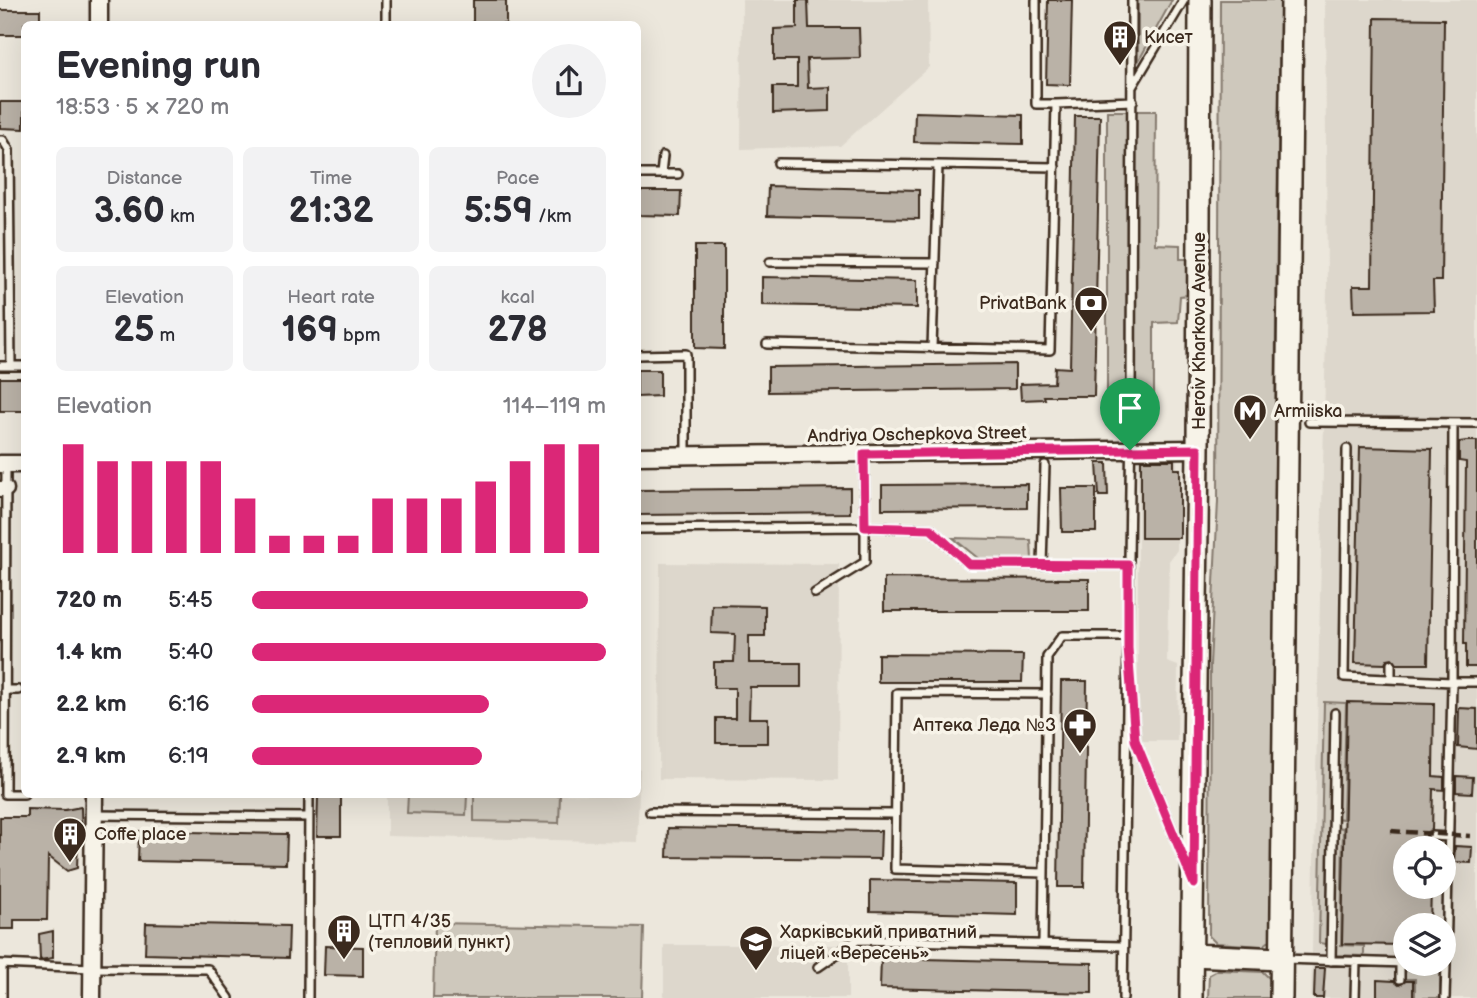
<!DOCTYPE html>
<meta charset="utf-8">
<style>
body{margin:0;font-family:"Balsamiq Sans",sans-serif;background:#f2f2f3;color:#2b2b33;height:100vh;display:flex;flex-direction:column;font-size:26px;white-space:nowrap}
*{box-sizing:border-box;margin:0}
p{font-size:23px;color:#7c7c81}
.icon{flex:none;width:38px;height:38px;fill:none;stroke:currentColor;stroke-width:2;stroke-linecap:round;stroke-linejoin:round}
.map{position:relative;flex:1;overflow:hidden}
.panel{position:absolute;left:21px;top:21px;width:620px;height:777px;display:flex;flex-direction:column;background:#fff;border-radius:10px;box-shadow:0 7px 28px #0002}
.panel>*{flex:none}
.buttons{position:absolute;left:1393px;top:836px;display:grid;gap:14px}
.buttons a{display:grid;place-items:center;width:63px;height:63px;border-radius:50%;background:#fff;box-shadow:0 7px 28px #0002;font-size:35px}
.pin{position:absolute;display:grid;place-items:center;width:60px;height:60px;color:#fff;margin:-72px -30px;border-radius:50% 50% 50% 0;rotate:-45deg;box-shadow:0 0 7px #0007}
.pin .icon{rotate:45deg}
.round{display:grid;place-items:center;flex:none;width:74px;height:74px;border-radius:37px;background:#f2f2f3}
.head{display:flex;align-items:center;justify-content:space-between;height:119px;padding:0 35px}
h1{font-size:38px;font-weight:700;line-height:52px}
.metrics{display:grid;grid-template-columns:repeat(3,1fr);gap:10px;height:119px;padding:7px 35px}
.metrics div{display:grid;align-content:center;border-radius:10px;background:#f2f2f3;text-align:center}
.metrics b{font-size:35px;font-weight:700}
.metrics small{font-size:19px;font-weight:400}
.metrics p{font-size:19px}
.chart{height:196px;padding:14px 35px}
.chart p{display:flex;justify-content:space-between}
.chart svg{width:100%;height:126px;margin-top:7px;stroke:#db2777;stroke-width:6}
ul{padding:0 35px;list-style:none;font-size:23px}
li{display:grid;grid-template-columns:112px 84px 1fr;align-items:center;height:52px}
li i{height:18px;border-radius:9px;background:#db2777}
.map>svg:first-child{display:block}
</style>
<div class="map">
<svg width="1477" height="998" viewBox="0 0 1477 998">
<rect width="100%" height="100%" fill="#ece7dc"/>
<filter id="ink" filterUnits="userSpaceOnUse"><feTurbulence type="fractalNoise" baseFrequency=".0143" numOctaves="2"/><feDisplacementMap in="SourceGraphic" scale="14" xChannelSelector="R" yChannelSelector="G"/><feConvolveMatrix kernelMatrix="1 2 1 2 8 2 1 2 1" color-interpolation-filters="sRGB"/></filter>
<g filter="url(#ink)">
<!-- built -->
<path fill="#ddd7cc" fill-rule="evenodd" d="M742,0H928L929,67L840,146L741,149Z
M1325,0H1477V998H1311L1327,289ZM1405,849H1444V887H1405ZM1405,926H1444V964H1405Z
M1138,455H1177V550L1169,561L1167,662L1178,666L1177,741H1138Z
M660,563L839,564L838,780L659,779Z
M637,768L640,769L637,842L387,836V795L637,794Z
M664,945H848V998H664Z"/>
<!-- green -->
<path fill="#cec8bc" stroke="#84796d" stroke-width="2" d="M1138,0H1172L1138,62Z
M1220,0H1280L1276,306L1272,939L1263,946L1216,943L1209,936L1210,665L1218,501Z
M1107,111H1156L1155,244L1180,245V259H1187L1188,295L1180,296L1178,322L1154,323V395L1107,397Z
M953,538L1031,540L1032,560L979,559Z
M1324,702L1346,703L1343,819L1336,818L1329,942L1326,944L1319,943Z
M408,795H467L466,815L407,813Z
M474,795H560L559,823L474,821Z
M1335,827L1343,828L1341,945L1364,946V954L1361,956L1335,955L1332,953Z
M435,923L644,927L642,998H433Z
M1406,969L1437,970L1440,973V998H1415V979H1404Z
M1218,970L1263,972L1272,981L1271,998H1208L1209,975Z"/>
<!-- building -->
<path fill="#bab2a7" stroke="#3b2a1e" stroke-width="2" d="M473,0H506V24H473Z
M797,0H808L809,28H859L860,58L807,59L808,88L830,87V111L773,113V87H797V60H774V29L797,28Z
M1048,0H1072L1070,85L1046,84Z
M0,10H40V24H24V35H0Z
M1375,18L1444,19L1441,281H1433L1434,311L1354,312L1353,286H1372Z
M0,102H24V129L0,128Z
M915,112L1023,115V144L914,142Z
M1075,116H1100L1094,396H1044L1045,399L1021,400L1020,384L1054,383L1055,367L1070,368Z
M768,186L919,190V219L767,216Z
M637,191H681L680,216L637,215Z
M695,246H724V349L695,348Z
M762,277L917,280V308L762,305Z
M1015,364V389L768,392V367Z
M637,370H660V396L637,397Z
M0,378H24V411H0Z
M1466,441H1477V667H1466V644H1464L1466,462L1459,461V442Z
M1360,447L1432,449L1428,664H1397L1392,658L1387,659L1385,664L1355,663Z
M1141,460H1174V469H1180V538H1141Z
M1097,463H1107L1108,496H1099Z
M1027,484V508L882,509V485Z
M850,488V513L637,515V490Z
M1061,488H1096V532H1062Z
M884,578L1089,579V611H884Z
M712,605L765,606V636H749V663H801V687H750L749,718H768V743H716V718H735V688H714V662H734L735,634L711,633Z
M878,654L1023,655L1022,682H878Z
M1061,681H1087L1084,887H1058Z
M1347,702L1434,704L1433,776L1444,777V790L1433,789L1432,830L1427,832L1426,836L1432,842V849H1405V887H1431L1430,926H1405V945L1342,944Z
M1459,708L1477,709V749L1458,747Z
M1456,776L1473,777L1472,793L1456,792Z
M318,794H341V836H317Z
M81,807L82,840L78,839L77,868L67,871L48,856L47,920H14V929H0V817H27V809L65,810Z
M668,828L881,831L880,859L667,857Z
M139,831L287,834L286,864L138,861Z
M1455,846L1472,847L1471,863L1454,862Z
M870,880L1017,883V915L870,911Z
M146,923L289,926L288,958L145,954Z
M53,931V958L40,960L39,934Z
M325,946L363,947V976L324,975Z
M881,958L1092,963V993L880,988Z
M1315,968H1325L1323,998H1314Z
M1377,980L1394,981L1399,985L1406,981H1413V998H1377Z"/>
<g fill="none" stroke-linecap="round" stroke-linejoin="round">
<!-- service casing -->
<g stroke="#3b2a1e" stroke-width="12">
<path id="service" d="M1036,0V104H1056
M386,24V0
M1132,87L1184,0
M0,140H3L9,150L11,366
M778,163L938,165
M637,174H678
M661,174L663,156
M770,262L935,263
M767,344L1050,350L1056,104L1133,101
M932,348L938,165L1055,167
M637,355L686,354V455
M0,366H24
M1309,422L1477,423
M1453,423L1452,682H1477
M1347,449L1344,677L1452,682L1446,965L1433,964
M864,454L865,527L931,529L969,564L1128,565
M6,465L5,794H24
M637,529L865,527V562L815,593
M1042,565L1045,465
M1391,679V664
M5,690H18
M1131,690L1135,740L1186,864
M650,812L895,814
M93,815L308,817
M1432,836L1449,837
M1044,873L895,869L897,693L1047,694
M1043,944L1047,657L1062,636H1128
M1284,959L1405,963
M1331,961L1335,713
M0,964L92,968L208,969L229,998
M818,967L857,940L1123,946
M1400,979V963
M2,998V965
M308,998L309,794
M1123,998L1131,415L1132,0
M1355,998L1356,962
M1445,998L1446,965"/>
</g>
<!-- minor casing -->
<g stroke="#3b2a1e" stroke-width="19">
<path id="minor" d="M0,489H6"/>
</g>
<!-- tertiary casing -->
<g stroke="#3b2a1e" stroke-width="21">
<path id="tertiary" d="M99,24V0
M637,456L1198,449
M0,464H24
M92,998L94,794"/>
</g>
<!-- primary casing -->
<g stroke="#3b2a1e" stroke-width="26">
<path id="primary" d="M1192,955L1281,959
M1191,998L1198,449L1200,0
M1281,998L1292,0"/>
</g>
<!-- service -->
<use href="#service" stroke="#f7f3e8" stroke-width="7"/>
<!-- minor -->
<use href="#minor" stroke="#f7f3e8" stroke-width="14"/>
<!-- tertiary -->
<use href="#tertiary" stroke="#f7f3e8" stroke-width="16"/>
<!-- primary -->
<use href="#primary" stroke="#f7f3e8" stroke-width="21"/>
<!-- rail -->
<path stroke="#3b2a1e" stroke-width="4.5" stroke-dasharray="10 5" stroke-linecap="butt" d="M1391,831L1470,836"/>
</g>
</g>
<g fill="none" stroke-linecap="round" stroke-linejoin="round" filter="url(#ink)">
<!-- route casing -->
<g stroke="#fff" stroke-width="14">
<path id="route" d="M1198,449L1194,884L1135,740L1128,648V565L969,564L931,529L865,527L864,454Z"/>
</g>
<!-- route -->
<use href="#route" stroke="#db2777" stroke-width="9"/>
</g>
<!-- icons -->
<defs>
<g id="building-pin" transform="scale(1.75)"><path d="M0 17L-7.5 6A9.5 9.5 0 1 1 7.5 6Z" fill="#3b2a1e" stroke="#f7f3e8"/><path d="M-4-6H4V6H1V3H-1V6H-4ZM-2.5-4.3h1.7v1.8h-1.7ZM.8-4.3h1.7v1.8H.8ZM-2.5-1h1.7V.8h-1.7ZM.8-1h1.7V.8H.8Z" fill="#fff"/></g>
<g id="bank-pin" transform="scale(1.75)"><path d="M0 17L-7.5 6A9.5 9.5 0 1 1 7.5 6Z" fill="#3b2a1e" stroke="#f7f3e8"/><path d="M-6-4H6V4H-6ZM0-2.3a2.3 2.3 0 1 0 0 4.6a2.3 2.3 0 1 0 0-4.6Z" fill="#fff"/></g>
<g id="metro-pin" transform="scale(1.75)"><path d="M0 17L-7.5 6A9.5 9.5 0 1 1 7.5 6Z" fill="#3b2a1e" stroke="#f7f3e8"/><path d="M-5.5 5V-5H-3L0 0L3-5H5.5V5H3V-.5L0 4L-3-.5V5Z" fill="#fff"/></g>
<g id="pharmacy-pin" transform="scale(1.75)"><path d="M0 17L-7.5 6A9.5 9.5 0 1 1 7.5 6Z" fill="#3b2a1e" stroke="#f7f3e8"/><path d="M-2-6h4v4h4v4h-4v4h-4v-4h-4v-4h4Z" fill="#fff"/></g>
<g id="school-pin" transform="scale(1.75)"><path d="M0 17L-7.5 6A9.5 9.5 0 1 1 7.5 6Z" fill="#3b2a1e" stroke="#f7f3e8"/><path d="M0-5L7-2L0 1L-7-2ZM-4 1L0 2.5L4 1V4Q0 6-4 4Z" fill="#fff"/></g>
</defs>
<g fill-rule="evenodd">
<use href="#building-pin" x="1120" y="37"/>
<use href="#bank-pin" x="1091" y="303"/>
<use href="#metro-pin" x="1250" y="411"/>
<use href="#pharmacy-pin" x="1080" y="725"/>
<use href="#building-pin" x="70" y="834"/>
<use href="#building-pin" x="344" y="931"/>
<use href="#school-pin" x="756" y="942"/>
</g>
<g text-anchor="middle" stroke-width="7" stroke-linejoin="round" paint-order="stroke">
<!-- poi labels -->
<g font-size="18" fill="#3b2a1e" stroke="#f7f3e8" text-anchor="start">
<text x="1144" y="43">Кисет</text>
<text x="1066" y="309" text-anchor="end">PrivatBank</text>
<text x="1274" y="417">Armiiska</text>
<text x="1056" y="731" text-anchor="end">Аптека Леда №3</text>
<text x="94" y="840">Coffe place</text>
<text x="368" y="927">ЦТП 4/35<tspan x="368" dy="21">(тепловий пункт)</tspan></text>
<text x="780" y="938">Харківський приватний<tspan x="780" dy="21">ліцей «Вересень»</tspan></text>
</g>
<!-- street labels -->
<g font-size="18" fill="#3b2a1e" stroke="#f7f3e8">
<text transform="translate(1199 331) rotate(-90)" y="6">Heroiv Kharkova Avenue</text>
<text transform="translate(917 434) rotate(-1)" y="6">Andriya Oschepkova Street</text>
</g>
</g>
</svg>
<div class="buttons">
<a><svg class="icon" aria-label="locate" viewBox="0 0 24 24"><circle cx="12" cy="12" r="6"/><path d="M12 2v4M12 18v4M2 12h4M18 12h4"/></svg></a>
<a><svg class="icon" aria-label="layers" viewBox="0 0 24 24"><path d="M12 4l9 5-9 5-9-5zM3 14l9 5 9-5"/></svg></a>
</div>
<div class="pin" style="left:1130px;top:450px;background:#1e9e55"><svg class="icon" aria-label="arrive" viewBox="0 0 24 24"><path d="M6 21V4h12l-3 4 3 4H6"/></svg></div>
<section class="panel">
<div class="head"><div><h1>Evening run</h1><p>18:53 · 5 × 720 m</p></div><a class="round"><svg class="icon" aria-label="share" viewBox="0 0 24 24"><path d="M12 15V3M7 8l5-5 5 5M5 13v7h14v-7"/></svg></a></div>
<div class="metrics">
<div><p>Distance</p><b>3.60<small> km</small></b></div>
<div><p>Time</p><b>21:32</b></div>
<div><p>Pace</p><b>5:59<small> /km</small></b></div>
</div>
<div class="metrics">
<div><p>Elevation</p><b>25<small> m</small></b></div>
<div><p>Heart rate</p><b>169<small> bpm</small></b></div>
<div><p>kcal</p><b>278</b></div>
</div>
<div class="chart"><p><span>Elevation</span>114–119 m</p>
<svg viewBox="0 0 160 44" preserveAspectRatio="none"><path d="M5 44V6M15 44V12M25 44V12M35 44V12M45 44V12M55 44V25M65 44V38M75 44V38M85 44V38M95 44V25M105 44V25M115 44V25M125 44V19M135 44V12M145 44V6M155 44V6"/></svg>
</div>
<ul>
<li><b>720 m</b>5:45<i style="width:95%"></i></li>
<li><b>1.4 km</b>5:40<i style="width:100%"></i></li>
<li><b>2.2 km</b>6:16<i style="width:67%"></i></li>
<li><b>2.9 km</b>6:19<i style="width:65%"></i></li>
</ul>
</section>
</div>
